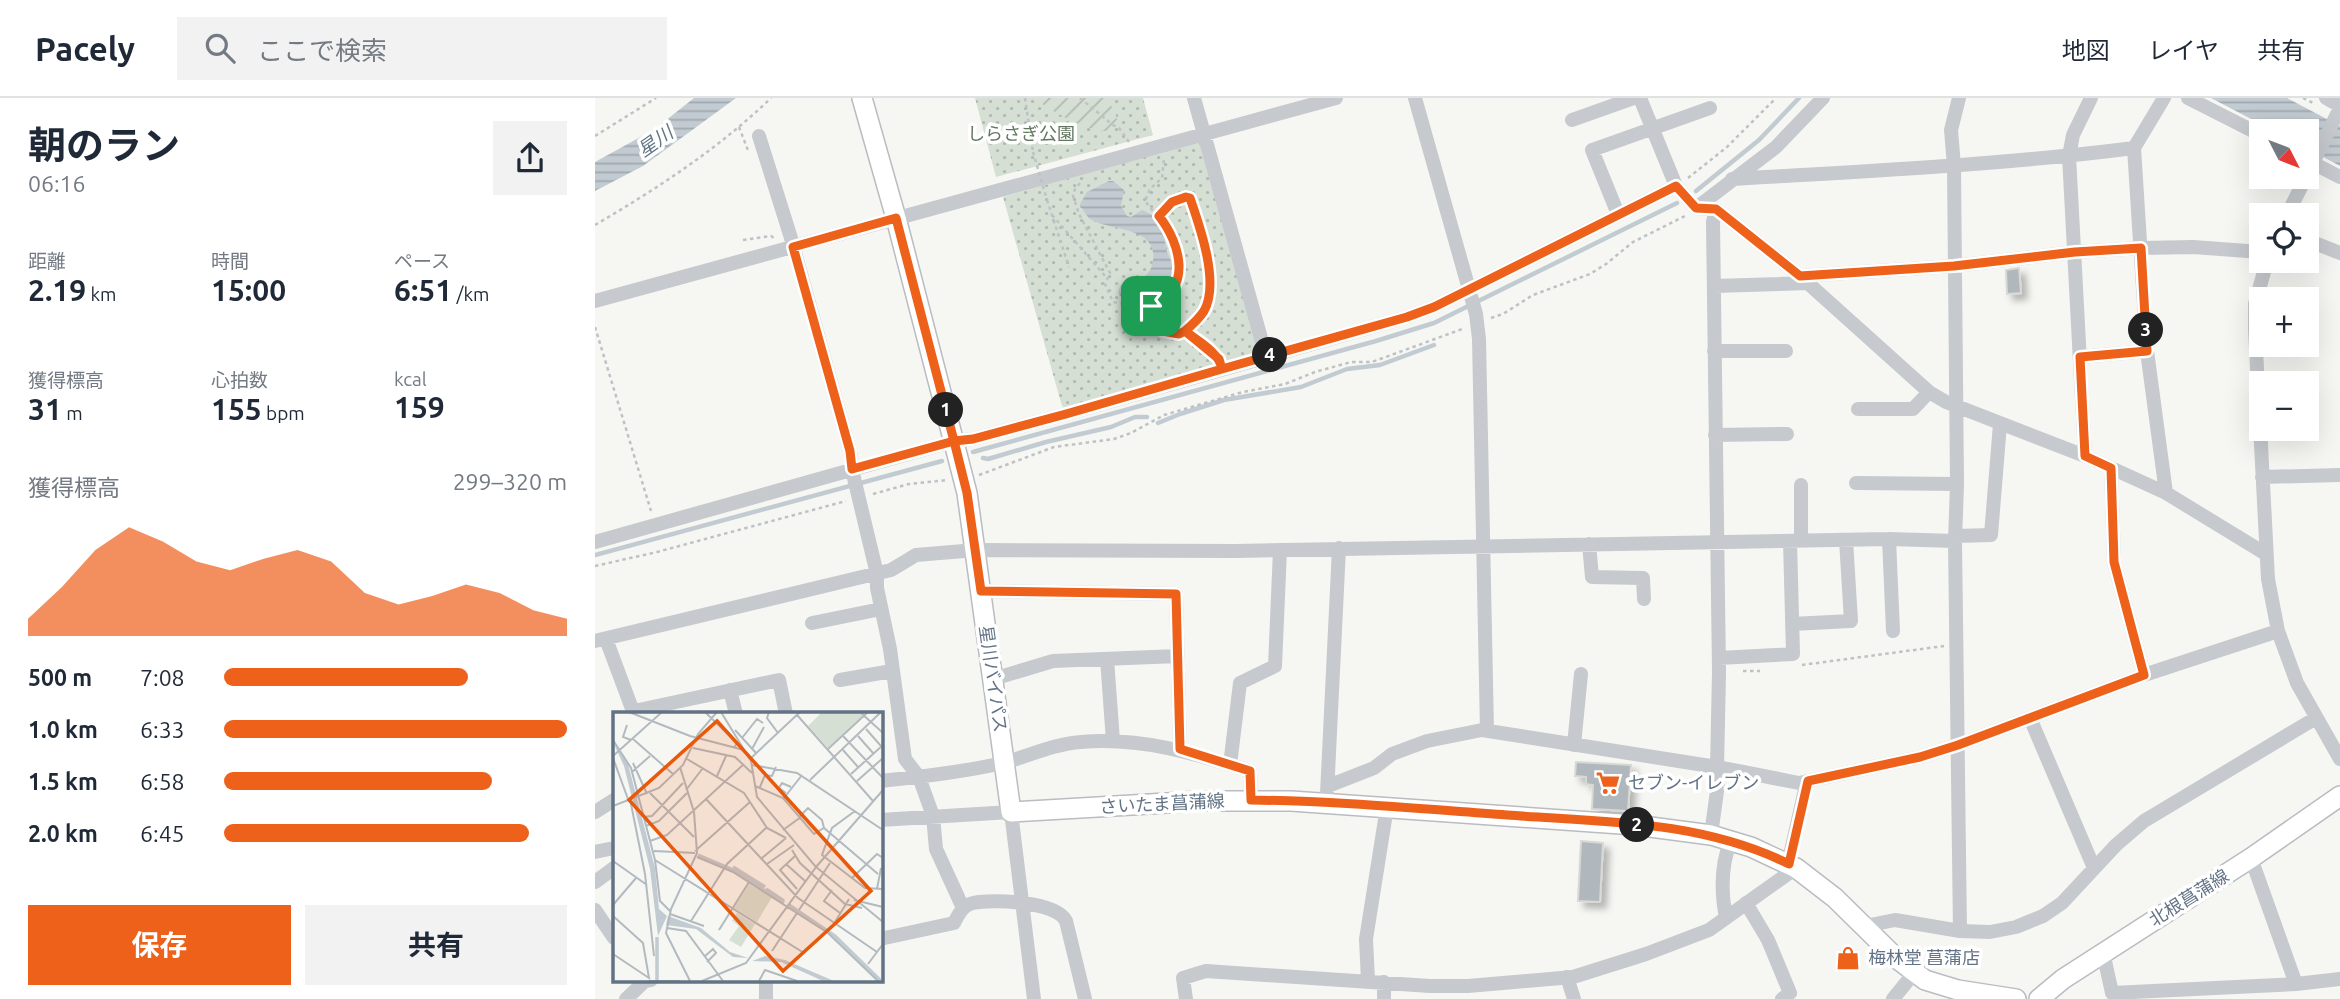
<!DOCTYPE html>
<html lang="ja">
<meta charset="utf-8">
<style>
body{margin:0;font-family:Ubuntu,"Noto Sans JP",sans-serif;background:#f2f2f3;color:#1f2937;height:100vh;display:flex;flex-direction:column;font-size:26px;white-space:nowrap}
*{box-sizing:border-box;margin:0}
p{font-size:23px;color:#747a83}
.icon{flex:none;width:38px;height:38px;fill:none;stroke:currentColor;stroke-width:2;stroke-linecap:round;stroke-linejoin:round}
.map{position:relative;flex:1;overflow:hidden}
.sheet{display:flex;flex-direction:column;background:#fff;width:595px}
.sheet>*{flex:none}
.needle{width:46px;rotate:132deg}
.controls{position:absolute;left:1654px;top:21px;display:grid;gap:14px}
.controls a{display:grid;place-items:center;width:70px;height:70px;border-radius:0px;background:#fff;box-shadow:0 7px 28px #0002;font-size:35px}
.pin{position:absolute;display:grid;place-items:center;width:60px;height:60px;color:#fff;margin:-30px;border-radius:14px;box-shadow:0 4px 10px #0006}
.km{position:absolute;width:35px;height:35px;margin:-18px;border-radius:50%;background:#222;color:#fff;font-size:19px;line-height:35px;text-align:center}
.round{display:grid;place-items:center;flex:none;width:74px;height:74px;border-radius:0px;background:#f2f2f3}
.head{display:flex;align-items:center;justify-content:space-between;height:119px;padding:0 28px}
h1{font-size:38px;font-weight:700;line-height:52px}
.metrics{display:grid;grid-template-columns:repeat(3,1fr);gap:10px;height:119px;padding:7px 28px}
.metrics div{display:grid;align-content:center}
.metrics b{font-size:30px;font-weight:700}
.metrics small{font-size:19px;font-weight:400}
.metrics p{font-size:19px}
.chart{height:196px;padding:14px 28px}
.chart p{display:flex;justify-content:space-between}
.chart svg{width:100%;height:126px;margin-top:7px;fill:#ee611b;opacity:.7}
.button{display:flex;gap:14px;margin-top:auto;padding:14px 28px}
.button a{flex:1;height:80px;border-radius:0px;background:#ee611b;color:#fff;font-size:28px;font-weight:700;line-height:80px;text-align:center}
.button a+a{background:#f2f2f3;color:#1f2937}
ul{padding:0 28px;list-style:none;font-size:23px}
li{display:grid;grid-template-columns:112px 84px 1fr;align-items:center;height:52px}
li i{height:18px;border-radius:9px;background:#ee611b}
header{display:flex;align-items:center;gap:42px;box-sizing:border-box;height:98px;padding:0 35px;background:#fff;border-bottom:2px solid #e0e1e3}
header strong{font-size:33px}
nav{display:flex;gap:38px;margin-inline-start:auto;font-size:24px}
.search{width:490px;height:63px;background:#f2f2f3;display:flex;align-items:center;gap:18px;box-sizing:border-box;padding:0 24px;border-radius:0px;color:#747a83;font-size:26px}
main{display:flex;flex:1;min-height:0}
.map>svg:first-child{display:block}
</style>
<header>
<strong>Pacely</strong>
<div class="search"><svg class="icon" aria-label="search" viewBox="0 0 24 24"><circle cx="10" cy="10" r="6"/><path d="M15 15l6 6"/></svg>ここで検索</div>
<nav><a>地図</a><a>レイヤ</a><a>共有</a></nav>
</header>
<main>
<section class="sheet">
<div class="head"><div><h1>朝のラン</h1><p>06:16</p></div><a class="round"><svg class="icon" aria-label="share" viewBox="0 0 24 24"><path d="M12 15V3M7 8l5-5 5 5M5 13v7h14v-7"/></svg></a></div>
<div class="metrics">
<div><p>距離</p><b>2.19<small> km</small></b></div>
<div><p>時間</p><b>15:00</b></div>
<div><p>ペース</p><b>6:51<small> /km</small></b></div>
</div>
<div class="metrics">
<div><p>獲得標高</p><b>31<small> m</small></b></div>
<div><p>心拍数</p><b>155<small> bpm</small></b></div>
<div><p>kcal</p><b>159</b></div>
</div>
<div class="chart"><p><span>獲得標高</span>299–320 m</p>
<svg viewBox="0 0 160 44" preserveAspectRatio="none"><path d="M0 44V38L10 27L20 14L30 6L40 11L50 18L60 21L70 17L80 14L90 18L100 29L110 33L120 30L130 26L140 29L150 35L160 38V44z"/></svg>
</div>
<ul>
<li><b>500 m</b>7:08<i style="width:71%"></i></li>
<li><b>1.0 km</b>6:33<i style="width:100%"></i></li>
<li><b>1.5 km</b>6:58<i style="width:78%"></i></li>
<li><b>2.0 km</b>6:45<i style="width:89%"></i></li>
</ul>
<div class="button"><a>保存</a><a>共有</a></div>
</section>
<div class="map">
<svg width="1745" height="901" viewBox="0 0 1745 901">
<defs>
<pattern id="grass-dots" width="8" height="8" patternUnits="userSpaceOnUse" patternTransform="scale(1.75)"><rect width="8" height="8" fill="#d6dfd4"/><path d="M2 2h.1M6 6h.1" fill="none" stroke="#b1b9b2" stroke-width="1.8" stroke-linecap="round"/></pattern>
<pattern id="garden-furrows" width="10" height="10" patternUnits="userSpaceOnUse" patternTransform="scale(1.75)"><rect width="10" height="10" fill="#d6dfd4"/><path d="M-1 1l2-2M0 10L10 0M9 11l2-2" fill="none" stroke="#b1b9b2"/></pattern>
<pattern id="water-rules" width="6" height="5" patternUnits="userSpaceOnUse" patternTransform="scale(1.75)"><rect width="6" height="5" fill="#c2cbd1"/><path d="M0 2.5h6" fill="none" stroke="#a1a9af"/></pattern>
<filter id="shadow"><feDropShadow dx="6" dy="6" stdDeviation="3.5" flood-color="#0004"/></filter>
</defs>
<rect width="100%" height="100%" fill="#f6f7f3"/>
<!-- grass -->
<path fill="url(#grass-dots)" d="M380,0H548L558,37L401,79Z
M603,43L608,46L664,252L661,255L470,310L467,308L408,99Z"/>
<!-- garden -->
<path fill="url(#garden-furrows)" d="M438,0H510L520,13L522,22L511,33C486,31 459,14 438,0Z"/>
<!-- water -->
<path fill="url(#water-rules)" d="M99,0H141L48,68L0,93V64L60,31Z
M1616,0H1692L1745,28V68L1712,50V33H1679Z
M514,83H518L529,92L526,108L532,118L536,119L547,112C569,121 568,130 571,150C572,157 578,163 578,171C580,197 544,207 525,198L523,193L527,186C540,183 553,182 557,167C568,127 512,134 494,120C490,116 487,111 485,106L492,94Z"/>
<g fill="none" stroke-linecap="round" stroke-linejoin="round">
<!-- stream -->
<path stroke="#c2cbd1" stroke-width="4.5" d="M1101,93L1164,42L1204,0
M563,325L585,316L629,302L706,289L752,271L785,267L839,247
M378,354L781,243L839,225L1082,105
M388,360L393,361L451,344L516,329L540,319H552
M0,457L347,363"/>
</g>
<!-- building -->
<path fill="#b0b7bd" stroke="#d8d8d5" stroke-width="2" filter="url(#shadow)" d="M1424,170L1426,195L1412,196L1411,172Z
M981,664L1036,667L1033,713L997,711L998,687L991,686V679L980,678Z
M986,743L1008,745L1005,804L983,803Z"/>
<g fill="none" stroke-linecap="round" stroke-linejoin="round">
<!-- major casing -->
<g stroke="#b9bcc0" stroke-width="22">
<path id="major" d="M267,0L301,120L372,395L416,714L606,703H696L1040,727L1116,737L1156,749L1201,770L1240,800L1301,860L1330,882L1363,892L1421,901
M1444,901L1468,881L1656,760L1745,698"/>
</g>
<!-- path -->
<path stroke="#bfc1c4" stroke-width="2.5" stroke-dasharray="3.5 3.5" stroke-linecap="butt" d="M430,0L438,54
M485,0L518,27L524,30L534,44
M1708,0L1718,5
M144,29L154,55
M0,38L61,0
M1093,80L1132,49L1181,0
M485,85L480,91L478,98L484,116L515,175L510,186L518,204L549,210L563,205L572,197L585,178L584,159L574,133L550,103L555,91L567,80L569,61
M452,102L474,169
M457,117L511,179
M0,127C63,90 123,51 176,0
M148,142L176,138L179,140
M556,207L568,233L584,236C635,211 609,141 595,100C581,96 573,108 564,118
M896,220L908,216L938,197L995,176L1011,166L1038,144L1090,118
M0,229L56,413
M590,233L623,260
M384,377L459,349L519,341L536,335L569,317L648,294L690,286L720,274L756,264H777L870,230
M278,396L314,386L353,382
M0,468L62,454L251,403
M1207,567L1349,548
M1148,573H1165"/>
<!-- minor -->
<path stroke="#c6c9cd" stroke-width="14" d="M599,0L671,258
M820,0L881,216L884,241L892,633
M1045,0L1081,88L1101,110L1121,111L1205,178L1334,294L1351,304L1490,358L1571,395L1671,456
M1364,0L1356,32L1359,68L1362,386L1360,443L1365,833
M1569,0L1539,50L1552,253L1571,395
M1593,0L1666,37
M1731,0L1745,8
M977,22L1039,0
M164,38L196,140L255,353L259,380L282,476V490L295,551L310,661L324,679L338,718L341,751L368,810
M1712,62L1745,79
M1712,77L1745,10
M1137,81C1272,73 1406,67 1539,50
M1101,110L1181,49L1228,0
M1121,111L1118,124L1124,574L1122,671
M1023,116L997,52L1115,10
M1692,117L1711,79
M1712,142L1745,155
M1672,163L1660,206V232L1673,481L1683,533L1702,585L1745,661
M1205,178L1359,168L1480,154L1546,150L1598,149L1666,154
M1119,188L1214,185
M0,203L741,0
M1119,253H1191
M1485,259L1552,253
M1263,311H1318L1334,294
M1120,337L1192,336
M1490,358L1474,58L1478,37L1496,0
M1516,370L1519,464L1549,577
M1667,379L1745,377
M1261,385L1362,386
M1206,387V443
M1361,438L1396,437L1405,326
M1294,441L1298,533
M0,444L359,343L378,341L471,316L812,219L839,209L1081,88
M994,446L997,479L1048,480L1049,501
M386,493L581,496L585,651
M217,525L286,511
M1197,526L1256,523L1251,442
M11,541L39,616
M0,543L296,472L321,457L381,452L640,453L1294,441L1360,443
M1124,560L1198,556L1195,443
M512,561L518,643
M398,581L458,563L583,558
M245,582L297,573
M135,592L141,616
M39,613L184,582L191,616
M1435,620L1499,770
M979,647L986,576
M635,667L645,585L680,568L685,452
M285,683C326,679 368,674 408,665C434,658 458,646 486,644C545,639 599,655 655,673L656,702
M733,688L779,670L797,656L832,643L887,632L1128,670L1204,685L1325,659L1363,647L1549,577L1683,533
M732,696L744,450
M0,714L19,702
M285,722L416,714L439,901
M1116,737L1125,671
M0,754L19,750
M1656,760L1701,886
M1193,766L1212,683
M0,784L19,770
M1151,805L1173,842L1195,895L1187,901
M0,812L19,840
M1131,820C1126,794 1126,766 1136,742
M1270,828L1300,822L1365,833L1395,834L1421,829L1448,818L1467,805L1521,747L1549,723L1721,620
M285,841L359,825C363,817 368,807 378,805C398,801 461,803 471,823L490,901
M1508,854L1517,895L1701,886L1745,881
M972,879L979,901
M773,883L771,841L792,709
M789,884V901
M31,901L50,883L56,882
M171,901V882
M591,901L588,880L611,873L835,888H873L978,879L1051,856L1114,832L1201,770
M1298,901L1319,875"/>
<!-- major -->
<use href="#major" stroke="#fff" stroke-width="19"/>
<!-- path-bridge -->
<path stroke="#bfc1c4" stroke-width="2.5" stroke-dasharray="3.5 3.5" stroke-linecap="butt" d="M438,54L452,102"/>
</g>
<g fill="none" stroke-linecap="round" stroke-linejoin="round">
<!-- route casing -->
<g stroke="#fff" stroke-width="14">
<path id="route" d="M556,208L568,233L584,236L590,233L624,261L627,271L471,316L378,341L359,343L257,371L255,353L198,149L301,120L359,343L372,395L386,493L581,496L585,651L655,673L656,702C742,703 827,711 912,717C1008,724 1105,722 1194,766L1213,683L1325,659L1363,647L1549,577L1519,464L1516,370L1490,358L1485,259L1552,253L1546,150L1480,154L1359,168L1205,178L1121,111L1101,110L1081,88L839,209L812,219L627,271C624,254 603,243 590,233C597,227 604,221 609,213C625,185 605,129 595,100L591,99L577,104L564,118C586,146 598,192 556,208"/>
</g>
<!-- route -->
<use href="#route" stroke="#ee611b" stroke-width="9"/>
</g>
<!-- icons -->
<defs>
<g id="supermarket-bare" transform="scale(1.89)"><path d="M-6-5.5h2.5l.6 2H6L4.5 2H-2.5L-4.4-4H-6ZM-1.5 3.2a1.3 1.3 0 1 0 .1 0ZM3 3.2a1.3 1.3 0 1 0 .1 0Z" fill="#ee611b" stroke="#fff" stroke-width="2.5" paint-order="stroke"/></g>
<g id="shop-bare" transform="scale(1.89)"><path d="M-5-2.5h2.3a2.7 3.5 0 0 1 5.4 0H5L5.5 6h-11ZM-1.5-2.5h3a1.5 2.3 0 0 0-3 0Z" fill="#ee611b" stroke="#fff" stroke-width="2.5" paint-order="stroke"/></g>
</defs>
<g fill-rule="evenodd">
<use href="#supermarket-bare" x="1013" y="685"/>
<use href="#shop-bare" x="1253" y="860"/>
</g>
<g text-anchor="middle" stroke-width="7" stroke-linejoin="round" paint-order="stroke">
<!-- park labels -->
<g font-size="18" fill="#61785f" stroke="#fff">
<text x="426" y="42">しらさぎ公園</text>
</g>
<!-- street labels -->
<g font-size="18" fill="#637386" stroke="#fff">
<text transform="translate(398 581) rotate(82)" y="6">星川バイパス</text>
<text transform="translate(567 706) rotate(-3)" y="6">さいたま菖蒲線</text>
<text transform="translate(1594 800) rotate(-32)" y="6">北根菖蒲線</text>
</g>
<!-- poi labels -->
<g font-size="18" fill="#637386" stroke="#fff" text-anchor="start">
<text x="1033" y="691">セブン-イレブン</text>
<text x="1273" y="866">梅林堂 菖蒲店</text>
</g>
<!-- water labels -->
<g font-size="19" font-style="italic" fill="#5f7583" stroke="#fff">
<text transform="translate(60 43) rotate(-35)" y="7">星川</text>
</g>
</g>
<!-- overview -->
<g transform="translate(18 614)">
<rect width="270" height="270" fill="#f6f7f3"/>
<path d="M209,0H246L250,4L215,36L195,14ZM136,172L159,185L144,210L121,196ZM124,201L142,212L128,235L116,228L126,214L119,209Z" fill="#d6dfd4"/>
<path d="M0,30L15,52L42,156L46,197L54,204L45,224L37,157L11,54ZM55,204L88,216L117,240L135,246L120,245L83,217L53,213ZM152,244L172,248L221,269H210L168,250L139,249Z" fill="#c2cbd1"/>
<path fill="none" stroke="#c2cbd1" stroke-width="3.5" d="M85,143L118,157L171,191M120,155L152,175M153,177L171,189M176,193L222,224L268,269M44,225V269"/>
<path fill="none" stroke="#b2bac0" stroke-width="2" d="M16,0L77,24L131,38M92,0L124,31L121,36M156,0L154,6L165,21M247,0L270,21M184,3L260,89M14,13L10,25L18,28M253,17L268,34M122,18L143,41M230,24L270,66M245,24L260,41M129,26L144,7L150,11M20,27L60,62M0,28L18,56L42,148L47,189L57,199M80,36L122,45L139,61M139,37L151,15M215,37L255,0M230,38L245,55M0,44L49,0M0,46L15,87M74,47L131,81L154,116L173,126M137,47L187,0M20,51L34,82M139,53L184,61L270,118M67,55L81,100L84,141L58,197L53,221L77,269M19,60L37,44M238,62L270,33M104,64L113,44M197,68L268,0M244,69L270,46M142,74L170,86L201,122L211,116L265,162M147,75L152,63L159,64L163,55M73,78L90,56M270,78L203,155L270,210M37,81L81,125M173,81L166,76L169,71L178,75M171,86L189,63M17,87L32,162L41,244M93,87L185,186L264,240M0,94L46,76L70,53L85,22L104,0M242,99L219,116L209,143L252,176L270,177M187,104L195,96L209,108L211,116M30,105L39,104L70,71M33,114L46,109L74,81M170,118L188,105M37,129L54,123L131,52M179,138L187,151L232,192L249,196M41,139L82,141M82,139L137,90M182,144L167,158L184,177M84,145L120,160L215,221L265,269M149,146L173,126M42,148L191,241M0,149L34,173M154,152L181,133M173,152L192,169M239,166L264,142L270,146M264,177L268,156M219,178L211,189L227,201M241,188L270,195M0,193L23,166M186,198L217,151M57,202L91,214M0,204L30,231L36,266L0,242M78,209L114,152L153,116M222,210L236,187M54,216L73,219L110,269M106,218L136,170M159,239L184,201M91,245L100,237L103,241L94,250M255,252L270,232M36,269H67M89,269L133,251L203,155L144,85L138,49L108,0M146,269L152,258L184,269"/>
<path fill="#e8590c" fill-opacity="0.15" stroke="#e8590c" stroke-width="3.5" d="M104,9L258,179L170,259L16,88Z"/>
<rect width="270" height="270" fill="none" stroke="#637386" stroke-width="3.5"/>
</g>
</svg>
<div class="controls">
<a><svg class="needle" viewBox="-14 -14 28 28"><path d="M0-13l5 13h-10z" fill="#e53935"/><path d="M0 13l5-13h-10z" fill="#747a83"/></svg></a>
<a><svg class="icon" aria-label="locate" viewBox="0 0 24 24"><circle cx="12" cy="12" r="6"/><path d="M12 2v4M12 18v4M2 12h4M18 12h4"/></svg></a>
<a>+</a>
<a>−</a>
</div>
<div class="pin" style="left:556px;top:208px;background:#1e9e55"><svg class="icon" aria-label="arrive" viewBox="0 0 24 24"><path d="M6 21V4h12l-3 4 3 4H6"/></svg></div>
<b class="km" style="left:351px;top:312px">1</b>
<b class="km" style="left:1042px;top:727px">2</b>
<b class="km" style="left:1551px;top:232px">3</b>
<b class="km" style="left:675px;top:257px">4</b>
</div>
</main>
